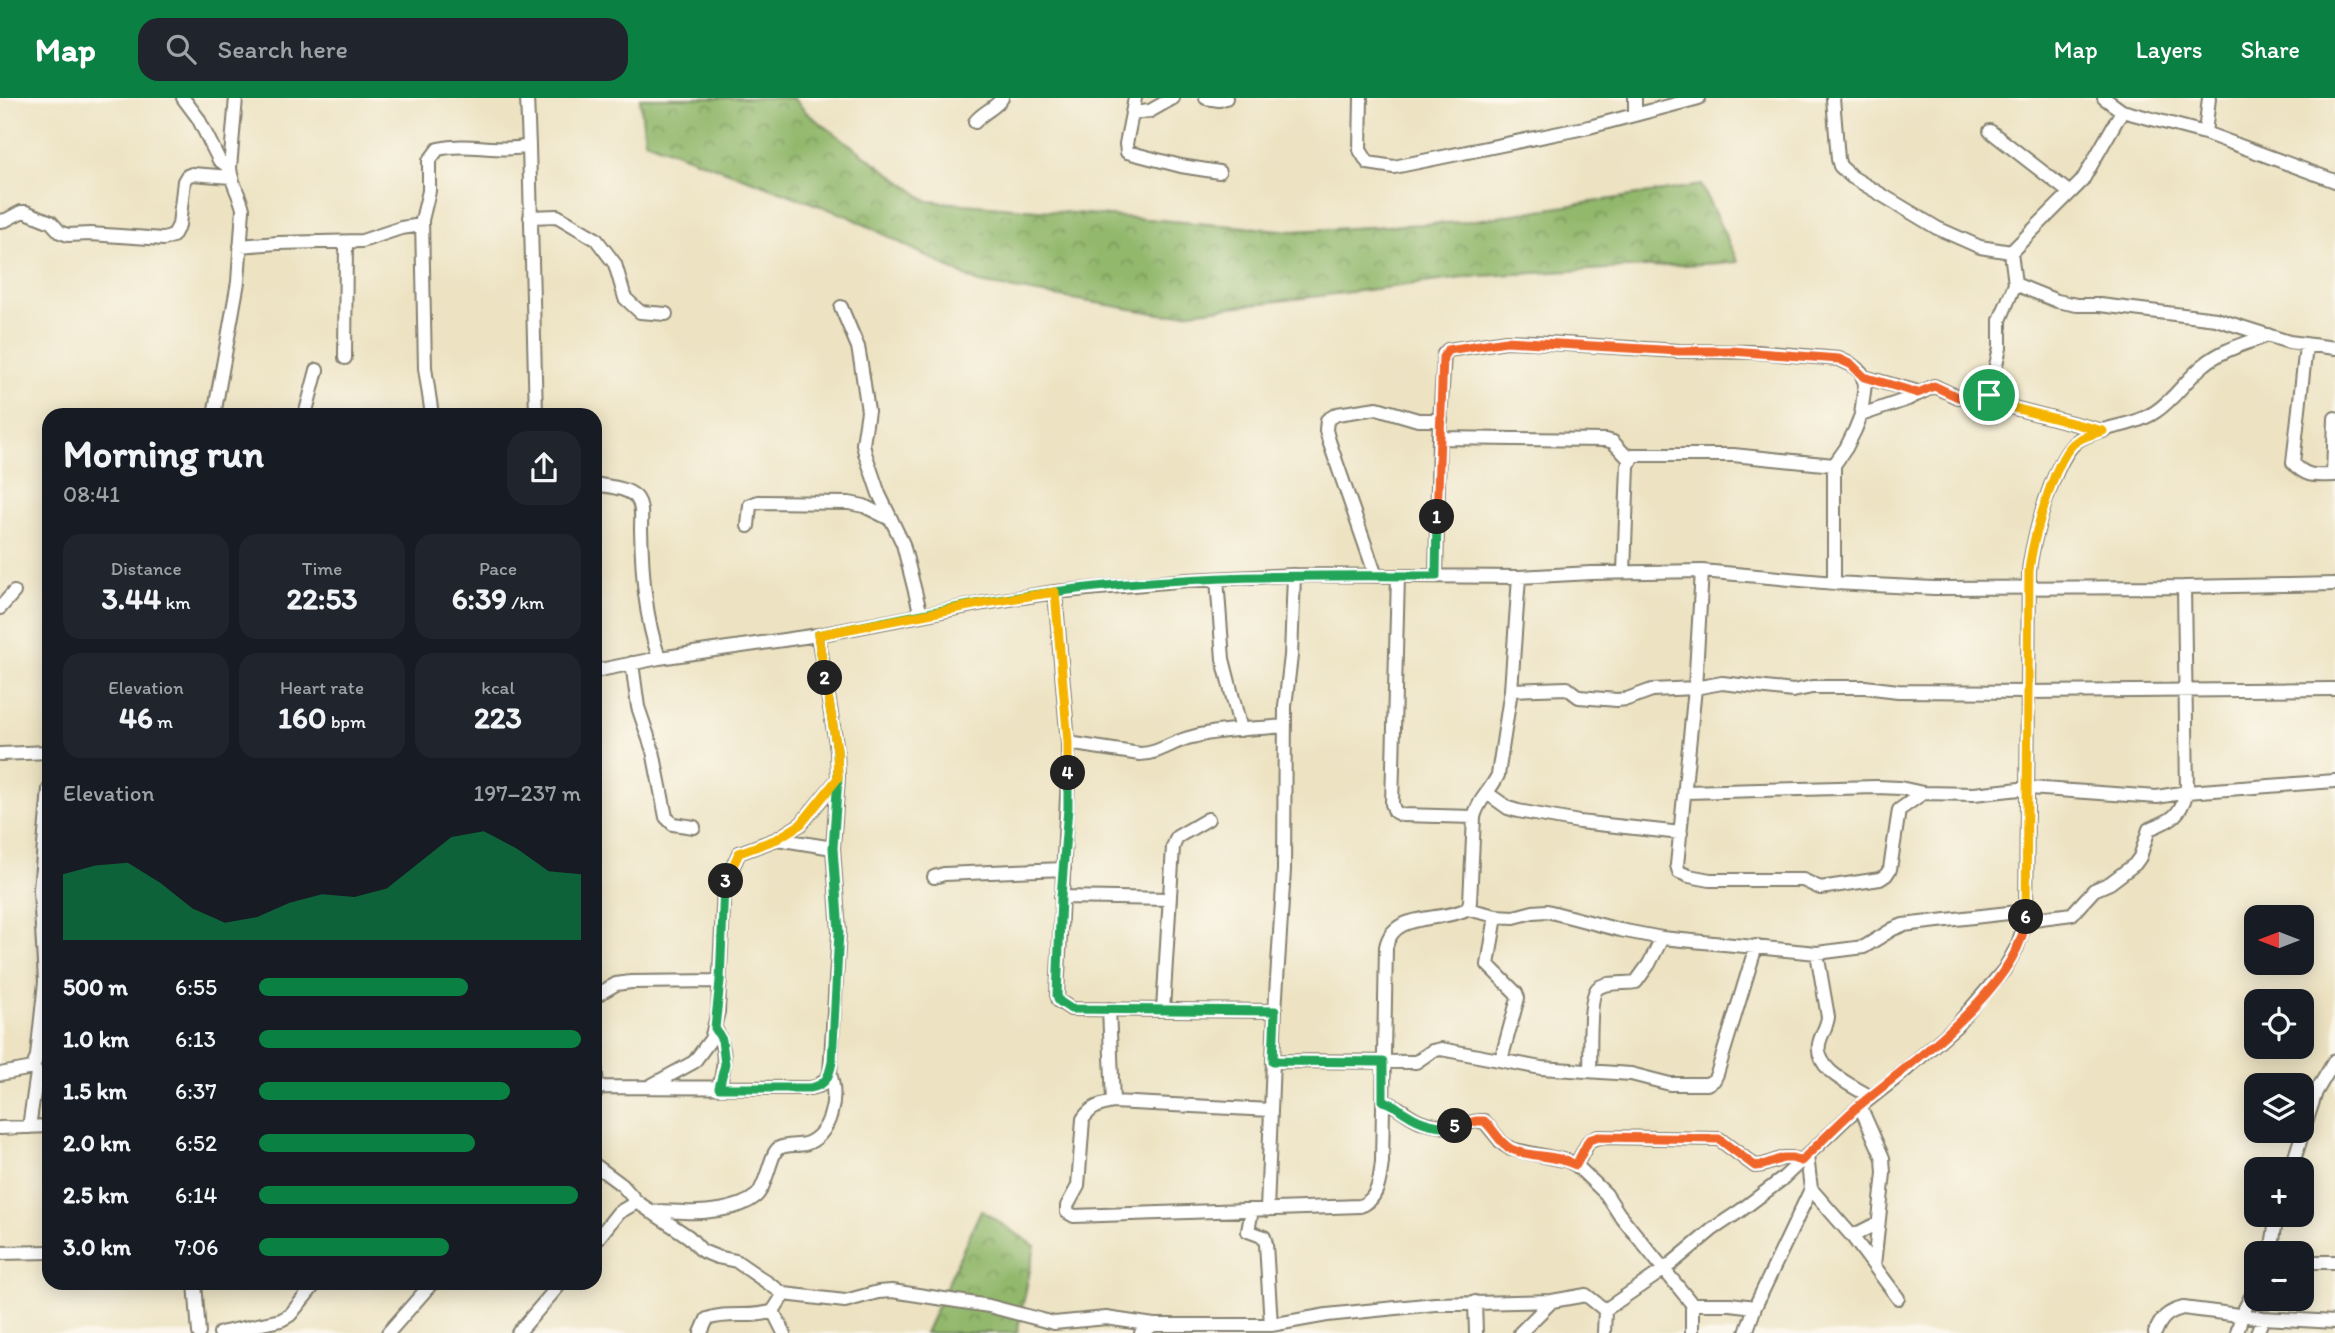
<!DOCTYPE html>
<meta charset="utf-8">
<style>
body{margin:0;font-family:Itim,sans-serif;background:#20242c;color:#f1f3f6;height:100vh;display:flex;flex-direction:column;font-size:26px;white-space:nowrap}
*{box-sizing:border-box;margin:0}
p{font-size:23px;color:#9ea1a6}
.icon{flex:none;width:38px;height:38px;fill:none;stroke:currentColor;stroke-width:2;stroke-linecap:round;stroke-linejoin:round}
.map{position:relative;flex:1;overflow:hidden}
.side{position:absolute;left:42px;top:310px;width:560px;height:882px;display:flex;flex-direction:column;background:#171b24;border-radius:21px;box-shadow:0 4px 18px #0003}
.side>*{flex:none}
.needle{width:46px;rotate:270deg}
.controls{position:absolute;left:2244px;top:807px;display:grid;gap:14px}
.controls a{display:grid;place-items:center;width:70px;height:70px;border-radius:14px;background:#171b24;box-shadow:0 4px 18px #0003;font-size:35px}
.pin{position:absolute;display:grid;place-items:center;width:60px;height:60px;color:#fff;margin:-30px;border:4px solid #fff;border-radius:50%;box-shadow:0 2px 7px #0007}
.km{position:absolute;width:35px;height:35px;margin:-18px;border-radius:50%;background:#222;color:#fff;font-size:19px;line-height:35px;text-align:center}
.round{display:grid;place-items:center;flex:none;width:74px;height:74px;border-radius:21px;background:#20242c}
.headline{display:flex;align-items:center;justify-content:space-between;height:119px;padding:0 21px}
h1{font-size:38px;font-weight:700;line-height:52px}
.metrics{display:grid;grid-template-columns:repeat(3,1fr);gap:10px;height:119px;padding:7px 21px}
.metrics div{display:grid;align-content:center;border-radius:18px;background:#20242c;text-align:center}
.metrics b{font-size:30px;font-weight:700}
.metrics small{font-size:19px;font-weight:400}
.metrics p{font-size:19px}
.chart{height:196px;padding:14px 21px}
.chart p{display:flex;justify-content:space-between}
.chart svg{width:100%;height:126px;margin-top:7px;fill:#0b8043;opacity:.7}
ul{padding:0 21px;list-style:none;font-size:23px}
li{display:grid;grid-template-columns:112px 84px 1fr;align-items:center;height:52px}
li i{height:18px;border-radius:9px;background:#0b8043}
header{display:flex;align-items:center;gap:42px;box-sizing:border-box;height:98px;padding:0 35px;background:#0b8043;color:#fff}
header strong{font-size:33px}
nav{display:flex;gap:38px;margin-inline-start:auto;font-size:24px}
.search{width:490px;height:63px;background:#20242c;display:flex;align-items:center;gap:18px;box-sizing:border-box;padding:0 24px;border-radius:21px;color:#9ea1a6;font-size:26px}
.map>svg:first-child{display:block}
</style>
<header>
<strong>Map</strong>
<div class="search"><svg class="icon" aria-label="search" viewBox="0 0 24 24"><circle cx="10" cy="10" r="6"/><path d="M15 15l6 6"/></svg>Search here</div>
<nav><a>Map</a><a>Layers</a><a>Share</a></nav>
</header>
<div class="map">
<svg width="2335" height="1235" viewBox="0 0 2335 1235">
<defs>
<pattern id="forest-crowns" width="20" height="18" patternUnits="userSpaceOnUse" patternTransform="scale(1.75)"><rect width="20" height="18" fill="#92b86c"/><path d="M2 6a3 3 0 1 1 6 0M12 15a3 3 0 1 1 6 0" fill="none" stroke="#769558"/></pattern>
</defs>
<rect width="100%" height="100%" fill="#fbf7ec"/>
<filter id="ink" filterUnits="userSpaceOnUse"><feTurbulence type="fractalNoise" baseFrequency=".0143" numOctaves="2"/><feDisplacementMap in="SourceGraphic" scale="14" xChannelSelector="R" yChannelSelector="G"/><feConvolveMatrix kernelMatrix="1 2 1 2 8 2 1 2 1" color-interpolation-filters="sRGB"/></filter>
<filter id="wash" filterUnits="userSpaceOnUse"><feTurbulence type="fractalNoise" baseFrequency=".00686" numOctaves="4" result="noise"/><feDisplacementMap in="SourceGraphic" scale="28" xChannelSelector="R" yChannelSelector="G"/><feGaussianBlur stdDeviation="1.57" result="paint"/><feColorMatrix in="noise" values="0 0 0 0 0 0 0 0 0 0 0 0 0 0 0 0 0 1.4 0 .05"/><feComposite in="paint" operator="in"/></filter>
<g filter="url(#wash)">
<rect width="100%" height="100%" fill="#ede3c3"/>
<!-- forest -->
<path fill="url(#forest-crowns)" stroke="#576a44" stroke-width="2" d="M640,0H793L808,16L928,103L1293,133L1463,124L1701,87L1738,164L1479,178L1166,217L979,185L850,119L645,43Z
M981,1112L1035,1148L1017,1235H925Z"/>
</g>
<g filter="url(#ink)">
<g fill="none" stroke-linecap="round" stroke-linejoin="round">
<!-- minor casing -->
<g stroke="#848070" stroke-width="16">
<path id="minor" d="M183,0L198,20L219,62L230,70
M1135,0L1126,46L1127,54L1181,68L1219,74
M1206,0L1219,2L1226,0
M1361,0L1360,52L1368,65L1394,69L1589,29L1699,0
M1833,0L1838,61L1840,68L1852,79L1937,130L1980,149L2011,154
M2104,0L2122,13L2205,35
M2209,0L2205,35L2335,83
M1132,15L1150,13L1173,0
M1635,17V0
M975,24C982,14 995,11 1002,0
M1990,33L2070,95
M529,48L536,317
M530,119L557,118L596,141L615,166L625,200L640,214L666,216
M0,123L6,122L21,114H26L51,124L60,134L68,137L90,136L164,141L173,138L179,127L184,83L187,78L192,76L231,79
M240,148L278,145L362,143L401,130L422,127
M2011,154L2015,186L2057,203L2077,207H2100L2216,221L2289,244L2335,250
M2011,154L2082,83L2122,13
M841,209L858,249L861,266L868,313L863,346L865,355L879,396L903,446L921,517
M2306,248L2293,365C2307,380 2315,377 2335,377
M345,260L346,145
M1864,279L1918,294
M1989,297L2000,250V222L2015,186
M214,317L238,184L243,111C240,97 231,85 230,70L236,0
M305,317L317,272
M432,317L425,270L422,122L429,93V63L438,51C469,44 499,55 529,48L527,0
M1861,317L1908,301L1934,288L1958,299L1989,297L2014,310L2103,333
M1439,340L1606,342L1613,344L1629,361
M2333,377L2335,320
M595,386C608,389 626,389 636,399C643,407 641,420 641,431C642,475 645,519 659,560
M748,428L750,407L758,404L849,405L864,408L890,421
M1702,473L1695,590L1677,767L1679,774L1689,778L1710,782H1803L1820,790L1880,781L1886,777L1890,771L1899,712L1923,695
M1624,474L1628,368L1633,357H1733L1834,367
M1376,478L1329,343L1326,332L1327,322L1337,316L1377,310L1418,322H1441
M1398,478L1392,706L1395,714L1402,717L1474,719
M1436,478L1439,340L1444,256L1448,252L1506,243L1533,244L1679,253L1757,254L1839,261L1852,267L1861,274L1865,286L1861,317L1855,332L1846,350L1834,367V485
M1217,481L1223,561L1241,632
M1055,494L1068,645V680L1057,897L1059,903L1071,911L1275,913
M0,510L14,494
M632,565L638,609L653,653L666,719L673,726L694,729
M595,573L659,560L818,537L984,505L1055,494L1188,482L1294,477L1519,479L1591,475L1702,473L1834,485L1934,490L2184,489L2335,486
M1511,592L1567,590L1579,599L1617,602L1627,601L1652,592L1695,590L1722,585L1793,593L1812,589H1865L1898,593L2028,594L2335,591
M1068,645L1140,656C1159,656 1173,643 1192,639C1222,631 1255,631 1285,628
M0,656L49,654
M1686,694L1877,689L1900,690L1923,695L1974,696L2029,690L2157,699L2187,694L2335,683
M1487,695L1508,710L1518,713L1579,724L1681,735
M777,741L833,750
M934,779L944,776L1064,771
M1061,799L1170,801
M1467,811L1470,804L1474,719C1478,702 1491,692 1498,677L1511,592L1519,479
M1496,818L1488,867L1516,895L1518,900L1501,962
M2026,822L2072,816L2094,792L2110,785L2135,766L2140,759L2149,731C2172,722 2180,718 2187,694L2184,489
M1817,855L1828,919C1827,929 1821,936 1819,946C1815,973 1852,987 1871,999
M595,898L616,886L631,884L720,883
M1109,911L1113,1004
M1163,912L1173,749L1177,739L1208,721
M715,930C727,952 725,966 719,990
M1273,963L1416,964L1432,953L1441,951L1541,970L1631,976L1670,986H1707L1714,982L1717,976L1756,848
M595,964L597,989L595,996
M1590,972C1591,957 1588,897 1598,890C1607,883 1626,886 1636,884L1649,866L1662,840
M0,976L33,970L37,958L45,884L40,792L49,691
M650,988L694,964L711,941L718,914L724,788L739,755L777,741L801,726L837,682
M597,989L810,990L819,988L830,976L839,834L833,750L838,680L837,652L818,537
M1383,1003C1398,1006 1407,1019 1423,1024C1433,1027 1446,1030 1457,1028C1467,1026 1474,1022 1484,1023L1502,1045L1511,1051L1568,1063L1576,1067L1606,1096L1619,1116L1692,1206V1235
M1860,1008L1883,1060L1884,1075L1874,1167
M1271,1012L1113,1004C1099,1007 1091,1009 1083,1021L1078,1088L1067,1108V1114L1074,1118L1360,1108C1378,1102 1380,1082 1382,1064L1386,849C1393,813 1439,825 1467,811L1496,818L1514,819L1533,814L1547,813L1620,832L1662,840L1817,855L1864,849L1893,831L1903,827L2026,813
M29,1029L37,975L33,970
M0,1030L49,1028
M1807,1058L1811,1091L1852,1138L1898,1200
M595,1067L622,1087L637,1104L689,1139L702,1153L717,1159L736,1163L784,1196L845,1203L878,1194L892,1193L989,1208L1054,1225L1106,1220L1154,1227
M1576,1067L1589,1043L1598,1039L1719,1041L1755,1068L1763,1067L1783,1060H1792L1801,1063
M2291,1071L2316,994L2335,962
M1252,1112L1248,1133L1264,1139L1266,1146L1271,1227
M1267,1112L1275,913L1284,772L1285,608L1291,558L1294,477
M651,1114C663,1112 672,1114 684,1114C705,1115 739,1112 756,1098C767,1088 771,1053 779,1050C787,1046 797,1048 805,1046C832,1037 838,999 830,976
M1852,1138L1878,1125
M595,1144L618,1115L637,1104
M0,1155L49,1154
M2271,1155L2277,1116
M2301,1164H2335
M195,1185L199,1235
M784,1196L773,1213L784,1235
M1475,1204L1476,1235
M1692,1206H1730L1755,1209
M220,1235L281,1222L290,1217L316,1185
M388,1235L432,1185
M518,1235L561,1185
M701,1235L707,1221C728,1213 752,1221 773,1213
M1141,1235L1154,1227H1271L1327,1217L1435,1206L1552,1203L1586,1197L1605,1212L1665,1171L1713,1131L1740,1113L1781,1082L1853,1014L1900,977L1956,928L2004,872L2017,849L2026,822L2029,473C2032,444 2054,356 2080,341C2102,328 2132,329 2155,314C2175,301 2187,280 2205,266C2223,251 2246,246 2268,237
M1520,1235L1552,1203
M1604,1235L1605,1212
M1746,1235L1755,1209L1811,1091
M2155,1235C2161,1220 2167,1214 2183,1210L2263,1220L2335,1224
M2237,1235L2242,1216L2256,1189
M2257,1235L2263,1220"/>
</g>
<!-- minor -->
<use href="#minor" stroke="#fff" stroke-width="12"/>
</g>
</g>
<g fill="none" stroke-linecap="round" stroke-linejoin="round" filter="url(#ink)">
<!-- split-1 casing -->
<g stroke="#fff" stroke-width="14">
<path id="split-1" d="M1437,419L1443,259L1448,252L1506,243L1679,253H1732L1839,261L1852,267L1864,279L1918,295L1934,288L1958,299L1989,297"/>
</g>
<!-- split-2 casing -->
<g stroke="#fff" stroke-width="14">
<path id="split-2" d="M825,580L818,537C897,521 975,504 1054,494C1180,477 1309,477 1436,478L1437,419"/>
</g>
<!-- split-3 casing -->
<g stroke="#fff" stroke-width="14">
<path id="split-3" d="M726,783L724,788L720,883L715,930L722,942L725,966L719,990H810C826,987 829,979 832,964L839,834L833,750L838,680L837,652L825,580"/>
</g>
<!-- split-4 casing -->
<g stroke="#fff" stroke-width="14">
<path id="split-4" d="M726,783L739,755L777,741L801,726L838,680L837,652L818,537L984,505L1055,494L1068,645V675"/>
</g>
<!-- split-5 casing -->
<g stroke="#fff" stroke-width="14">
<path id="split-5" d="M1068,675V710L1061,799L1057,897L1059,903L1071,911L1275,913L1273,963L1383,964V1003C1394,1005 1398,1011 1407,1016C1420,1025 1440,1030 1455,1028"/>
</g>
<!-- split-6 casing -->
<g stroke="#fff" stroke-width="14">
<path id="split-6" d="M1455,1028L1477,1023H1484C1495,1032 1499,1045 1511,1051C1531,1060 1555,1056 1576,1067L1589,1042L1598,1039L1719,1041L1755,1068L1763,1067L1783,1060H1792L1801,1063C1819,1046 1836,1028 1855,1011C1906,968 2020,890 2026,819"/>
</g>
<!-- split-7 casing -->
<g stroke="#fff" stroke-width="14">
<path id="split-7" d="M1989,297L2014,310L2103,333C2093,336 2082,338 2073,346C2053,365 2032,445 2029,473L2026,819"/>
</g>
<!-- split-1 -->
<use href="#split-1" stroke="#f0652b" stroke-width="9"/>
<!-- split-2 -->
<use href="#split-2" stroke="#22a559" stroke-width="9"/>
<!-- split-3 -->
<use href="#split-3" stroke="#22a559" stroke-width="9"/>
<!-- split-4 -->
<use href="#split-4" stroke="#f5b400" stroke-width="9"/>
<!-- split-5 -->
<use href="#split-5" stroke="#22a559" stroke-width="9"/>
<!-- split-6 -->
<use href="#split-6" stroke="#f0652b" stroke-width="9"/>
<!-- split-7 -->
<use href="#split-7" stroke="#f5b400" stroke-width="9"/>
</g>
</svg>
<div class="controls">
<a><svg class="needle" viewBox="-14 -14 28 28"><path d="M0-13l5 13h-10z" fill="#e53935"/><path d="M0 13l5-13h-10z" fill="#9ea1a6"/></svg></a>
<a><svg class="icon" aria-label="locate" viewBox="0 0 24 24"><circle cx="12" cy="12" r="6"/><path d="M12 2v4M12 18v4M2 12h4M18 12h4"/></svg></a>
<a><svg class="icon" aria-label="layers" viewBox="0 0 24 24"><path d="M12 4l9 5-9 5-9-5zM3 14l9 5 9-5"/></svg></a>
<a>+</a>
<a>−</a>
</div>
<div class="pin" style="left:1989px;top:297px;background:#1e9e55"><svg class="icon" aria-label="arrive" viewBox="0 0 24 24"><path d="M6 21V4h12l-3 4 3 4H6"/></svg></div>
<b class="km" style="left:1437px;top:419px">1</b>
<b class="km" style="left:825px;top:580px">2</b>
<b class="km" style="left:726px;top:783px">3</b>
<b class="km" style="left:1068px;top:675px">4</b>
<b class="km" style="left:1455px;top:1028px">5</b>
<b class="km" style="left:2026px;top:819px">6</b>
<section class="side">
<div class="headline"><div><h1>Morning run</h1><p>08:41</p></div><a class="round"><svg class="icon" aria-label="share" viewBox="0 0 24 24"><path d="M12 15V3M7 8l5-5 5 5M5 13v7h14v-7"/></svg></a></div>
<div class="metrics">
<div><p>Distance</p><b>3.44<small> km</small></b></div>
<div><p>Time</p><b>22:53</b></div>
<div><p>Pace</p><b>6:39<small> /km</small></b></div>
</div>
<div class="metrics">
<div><p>Elevation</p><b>46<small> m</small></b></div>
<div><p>Heart rate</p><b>160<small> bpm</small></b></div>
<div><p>kcal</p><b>223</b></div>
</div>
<div class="chart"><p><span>Elevation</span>197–237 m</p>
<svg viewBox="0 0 160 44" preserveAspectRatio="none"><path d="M0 44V21L10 18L20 17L30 24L40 33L50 38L60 36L70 31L80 28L90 29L100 26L110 17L120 8L130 6L140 12L150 20L160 21V44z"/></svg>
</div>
<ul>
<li><b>500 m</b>6:55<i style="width:65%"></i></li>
<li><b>1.0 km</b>6:13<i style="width:100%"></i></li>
<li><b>1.5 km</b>6:37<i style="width:78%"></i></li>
<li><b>2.0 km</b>6:52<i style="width:67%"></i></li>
<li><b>2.5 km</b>6:14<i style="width:99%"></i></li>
<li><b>3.0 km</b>7:06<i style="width:59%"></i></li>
</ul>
</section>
</div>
